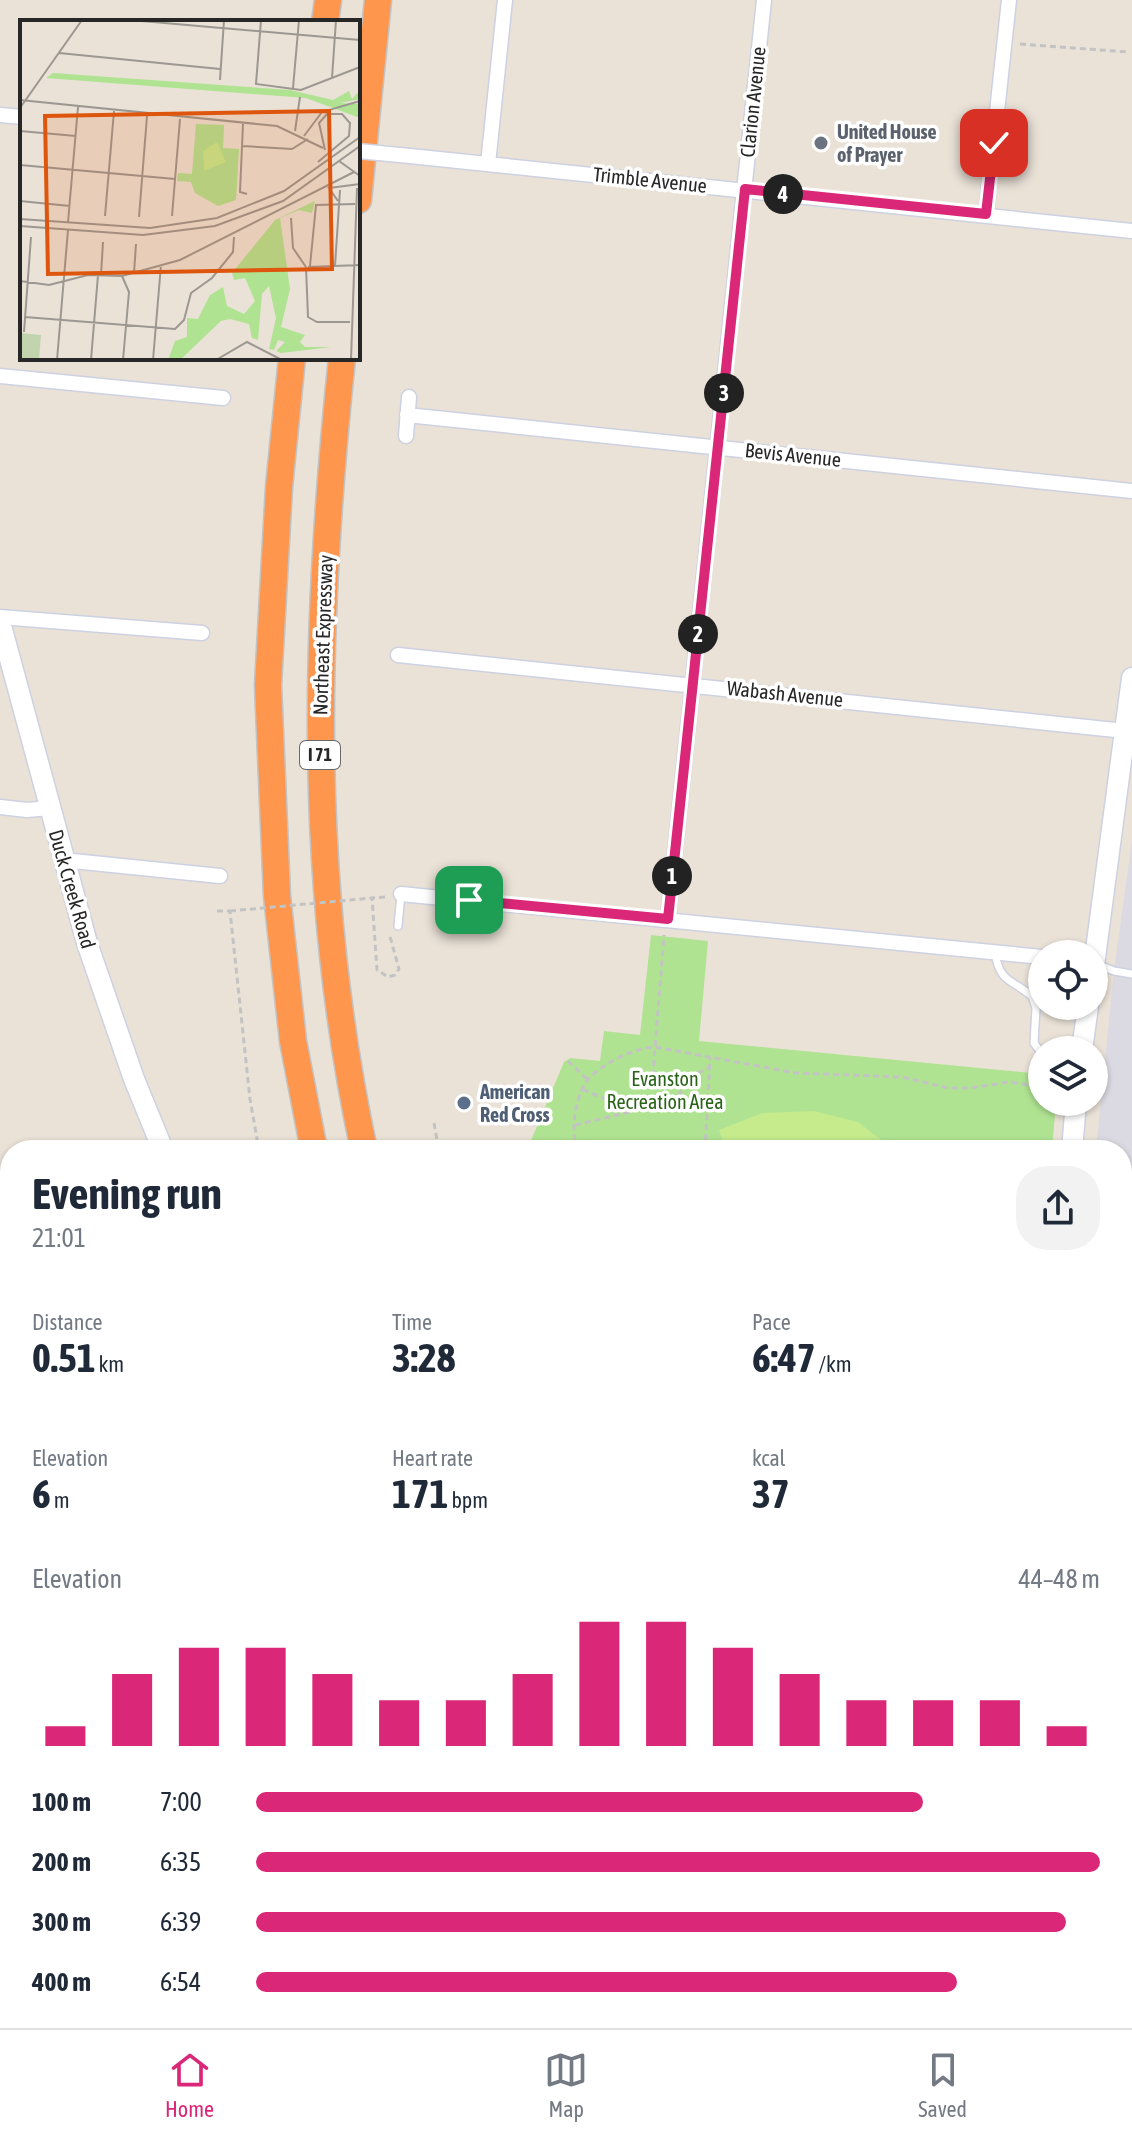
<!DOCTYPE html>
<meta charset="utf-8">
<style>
body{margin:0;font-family:"Asap Condensed",sans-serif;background:#f2f2f3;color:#1f2937;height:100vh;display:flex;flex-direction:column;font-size:30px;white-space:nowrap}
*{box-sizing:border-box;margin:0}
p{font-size:26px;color:#747a83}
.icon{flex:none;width:44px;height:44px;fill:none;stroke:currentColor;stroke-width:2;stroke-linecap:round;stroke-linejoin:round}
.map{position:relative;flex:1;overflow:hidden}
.side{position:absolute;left:0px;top:1140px;width:1132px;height:888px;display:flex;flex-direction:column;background:#fff;border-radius:32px 32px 0 0;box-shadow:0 2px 6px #0004}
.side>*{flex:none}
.buttons{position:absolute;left:1028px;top:940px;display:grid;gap:16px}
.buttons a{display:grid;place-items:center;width:80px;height:80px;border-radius:50%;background:#fff;box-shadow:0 2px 6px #0004;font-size:40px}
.pin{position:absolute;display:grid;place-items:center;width:68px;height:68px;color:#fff;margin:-34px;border-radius:16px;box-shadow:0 4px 12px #0006}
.km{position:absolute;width:40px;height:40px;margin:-20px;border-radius:50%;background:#222;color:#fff;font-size:22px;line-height:40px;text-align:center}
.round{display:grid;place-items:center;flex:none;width:84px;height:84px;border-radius:32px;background:#f2f2f3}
.summary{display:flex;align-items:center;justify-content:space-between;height:136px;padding:0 32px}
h1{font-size:44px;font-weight:700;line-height:60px}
.metrics{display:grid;grid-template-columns:repeat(3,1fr);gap:12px;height:136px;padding:8px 32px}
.metrics div{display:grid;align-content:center}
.metrics b{font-size:40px;font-weight:700}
.metrics small{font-size:22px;font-weight:400}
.metrics p{font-size:22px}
.chart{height:224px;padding:16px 32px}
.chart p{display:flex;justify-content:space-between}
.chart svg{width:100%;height:144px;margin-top:8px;stroke:#db2777;stroke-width:6}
ul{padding:0 32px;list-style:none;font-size:26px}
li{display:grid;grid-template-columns:128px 96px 1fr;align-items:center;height:60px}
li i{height:20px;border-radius:10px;background:#db2777}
.dock{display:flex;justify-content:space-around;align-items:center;height:112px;border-top:2px solid #e0e1e3;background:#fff;font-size:22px;color:#747a83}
.dock a{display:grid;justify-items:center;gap:4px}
.dock .on{color:#db2777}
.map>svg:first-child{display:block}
</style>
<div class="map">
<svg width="1132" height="2028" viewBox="0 0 1132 2028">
<rect width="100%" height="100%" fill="#eae2d7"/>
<!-- industrial -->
<path fill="#dbd9e2" d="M1132,840V1957L1122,1944V1150H1096L1114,971Z"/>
<!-- green -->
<path fill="#afe391" d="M651,935L708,941L699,1041L1042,1074V1102H1056L1052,1150H527L564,1062L570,1058L600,1061L604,1031L640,1035Z
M0,1328L10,1334V1719L0,1720Z
M491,2018H544L545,2022L539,2028H491Z"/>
<!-- pitch -->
<path fill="#c5eb8d" d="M814,1111L858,1122L894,1150H726L719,1130L762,1113Z"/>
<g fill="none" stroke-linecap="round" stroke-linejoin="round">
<!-- lane casing -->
<g stroke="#cdd1e1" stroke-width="10">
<path id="lane" d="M398,926L401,894
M995,953C1000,983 1011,979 1032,996L1036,1008L1034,1043L1042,1054
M1096,964L1114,971L1132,974
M1122,1934L1132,1950"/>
</g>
<!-- street casing -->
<g stroke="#cdd1e1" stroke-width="17">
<path id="street" d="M0,115L22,117
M410,156L1132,231
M488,164L505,0
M986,214L1009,0
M0,376L223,398
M407,415L1132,491
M406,436L409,397
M0,617L202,633
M398,655L1125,731
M0,807L27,810L50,808
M63,860L220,876
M401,894L1042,957
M668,919L764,0
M0,1211L10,1219
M1122,1812L1132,1813
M0,1836L10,1837
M24,2018L25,2028
M477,2028V2018"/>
</g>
<!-- secondary casing -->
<g stroke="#cdd1e1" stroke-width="23">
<path id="secondary" d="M0,622L87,943L134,1079L163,1150
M1094,965L1132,678
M1082,1050L1088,1006
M1072,1150L1076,1102
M582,2018L587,2028"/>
</g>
<!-- highway casing -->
<g stroke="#c3c3c3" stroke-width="29">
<path id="highway" d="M325,22L328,0
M358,200L378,0
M292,358L279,487L268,685L277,896L293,1041L314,1150
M342,358C314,626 307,885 364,1150
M1122,1967L1132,1983
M702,2018L709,2028
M774,2018L781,2028
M1115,2018L1117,2028"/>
</g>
<!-- path -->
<path stroke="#c3c3c3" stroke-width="3" stroke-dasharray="6 4" stroke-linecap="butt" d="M1020,44L1128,52
M385,897L372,898L377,970L388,977L395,975L399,969L389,933
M217,911H230L250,1099L259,1150
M568,1061L588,1080
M652,1086L664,935
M665,1111L696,1074L710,1067
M434,1123L438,1145L452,1150
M575,1125L634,1111L584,1090
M577,1150C571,1130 574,1099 587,1081C600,1064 634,1048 655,1047L796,1073L902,1077L948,1088H970L1009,1082L1042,1087
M705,1150L710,1058"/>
<!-- lane -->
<use href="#lane" stroke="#fff" stroke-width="7"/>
<!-- street -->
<use href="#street" stroke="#fff" stroke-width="14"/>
<!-- secondary -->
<use href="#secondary" stroke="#fff" stroke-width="20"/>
<!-- highway -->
<use href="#highway" stroke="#ff964d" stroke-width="26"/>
<!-- street-bridge casing -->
<g stroke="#cdd1e1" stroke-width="17" stroke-linecap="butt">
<path id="street-bridge" d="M358,151L410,156"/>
</g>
<!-- secondary-bridge casing -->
<g stroke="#cdd1e1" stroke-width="23" stroke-linecap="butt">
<path id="secondary-bridge" d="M829,2028L837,2018"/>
</g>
<!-- path-bridge -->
<path stroke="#c3c3c3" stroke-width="3" stroke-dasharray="6 4" stroke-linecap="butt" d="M230,911L372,898"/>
<!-- street-bridge -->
<use href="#street-bridge" stroke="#fff" stroke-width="14"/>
<!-- secondary-bridge -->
<use href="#secondary-bridge" stroke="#fff" stroke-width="20"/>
</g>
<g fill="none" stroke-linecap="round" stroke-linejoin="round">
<!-- route casing -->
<g stroke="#fff" stroke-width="16">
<path id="route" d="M469,900L668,919L745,189L986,214L994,143"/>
</g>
<!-- route -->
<use href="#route" stroke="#db2777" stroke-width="10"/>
</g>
<!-- markers -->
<circle fill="#6b7280" stroke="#fff" stroke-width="3" cx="821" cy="143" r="8"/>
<circle fill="#5c6f8a" stroke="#fff" stroke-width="3" cx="464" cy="1103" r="8"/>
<g text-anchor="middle" stroke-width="7" stroke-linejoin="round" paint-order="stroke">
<!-- shield labels -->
<rect fill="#fff" stroke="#686868" stroke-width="2" x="300" y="741" width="40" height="28" rx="6"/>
<g font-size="18" font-weight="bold" fill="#272727">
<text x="320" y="761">I 71</text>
</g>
<!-- street labels -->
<g font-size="20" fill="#272727" stroke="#fff">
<text transform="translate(753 102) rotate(-84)" y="7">Clarion Avenue</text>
<text transform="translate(650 180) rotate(6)" y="7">Trimble Avenue</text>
<text transform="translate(793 455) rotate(6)" y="7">Bevis Avenue</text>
<text transform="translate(323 635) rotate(-88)" y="7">Northeast Expressway</text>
<text transform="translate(785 694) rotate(6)" y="7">Wabash Avenue</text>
<text transform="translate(72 889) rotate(74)" y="7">Duck Creek Road</text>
</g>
<!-- worship labels -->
<g font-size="20" font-weight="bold" fill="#5b616d" stroke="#fff" text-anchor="start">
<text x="837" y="139">United House<tspan x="837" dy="23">of Prayer</tspan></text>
</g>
<!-- park labels -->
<g font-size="20" fill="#296317" stroke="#fff">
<text x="665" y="1086">Evanston<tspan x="665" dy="23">Recreation Area</tspan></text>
</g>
<!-- service labels -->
<g font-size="20" font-weight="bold" fill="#4e5e75" stroke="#fff" text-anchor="start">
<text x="480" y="1099">American<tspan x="480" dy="23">Red Cross</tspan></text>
</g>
</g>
<!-- overview -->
<g transform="translate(20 20)">
<rect width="340" height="340" fill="#eae2d7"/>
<path d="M33,53L270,70L313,80L329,71L332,79L339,71L340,79L320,83L340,84V98L286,78L26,58ZM176,104L204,105L203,128L219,129L216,180L198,186L175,173L171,162L157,161L158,153L172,154ZM295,181L292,193L279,190L260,198L270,269L261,307L285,315L280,322L285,327H311L261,333L256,331L265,322L258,320L254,330L249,329L256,298L249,266L242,274L238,320L232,318L229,304L210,299L201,301L160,340H148L155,321L167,317V298L178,299L190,275L203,267L207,286L224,294L235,281L225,258L214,260L212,253L255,200Z" fill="#afe391"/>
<path d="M0,313L21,315L19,340H0Z" fill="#c2d4ae"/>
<path d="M197,122L206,142L184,151L183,131Z" fill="#c5eb8d"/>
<path fill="none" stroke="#9c9791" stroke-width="2" d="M110,0L340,20M241,0L236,64L281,70L340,47M39,33L200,49M312,58L316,0M200,60L204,0M273,68L279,0M0,80L257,106L303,128M0,88L62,0M223,104L220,172L227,174M0,111L56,116M275,111L280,77M284,116L302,92L340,81M222,126L272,129L288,119M319,141L340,156M298,142L329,116L330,103L322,94H307L299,103L305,130M0,145L155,159M0,181L50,186M318,181L309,168L340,164M85,196L94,91M152,196L160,99M119,197L127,96M271,198L273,228L286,247M0,199L130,208L197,198L264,171L340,117M48,202L58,87M0,206L123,215L195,206L263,181L340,126M290,246L296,185L335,184M315,246L320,170M286,247L288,297L297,302H330M288,247L340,245M114,253L116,224M81,255L83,222M102,256L109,272L103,340M0,261L29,265L68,255L102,256L160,240L334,152M5,297L155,309L164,300L171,273L192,258L213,232L214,217M4,312L11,217M37,340L48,210M71,340L78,255M133,340L141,245M196,340L227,322L262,340M331,340L337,168"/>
<path fill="#de560d" fill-opacity="0.15" stroke="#de560d" stroke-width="4" d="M309,91L312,249L28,254L25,96Z"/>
<rect width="340" height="340" fill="none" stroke="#272727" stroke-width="4"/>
</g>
</svg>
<div class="buttons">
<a><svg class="icon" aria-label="locate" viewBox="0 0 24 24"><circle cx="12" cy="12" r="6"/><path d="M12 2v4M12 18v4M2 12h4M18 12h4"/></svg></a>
<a><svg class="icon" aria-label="layers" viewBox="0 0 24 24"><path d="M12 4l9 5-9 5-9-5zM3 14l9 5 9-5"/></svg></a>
</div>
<div class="pin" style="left:469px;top:900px;background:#1e9e55"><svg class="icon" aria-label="arrive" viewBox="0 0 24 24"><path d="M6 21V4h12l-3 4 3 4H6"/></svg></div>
<div class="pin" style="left:994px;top:143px;background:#d93025"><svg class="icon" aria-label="check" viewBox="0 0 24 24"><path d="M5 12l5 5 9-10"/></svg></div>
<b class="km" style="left:672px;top:876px">1</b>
<b class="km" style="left:698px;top:634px">2</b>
<b class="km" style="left:724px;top:393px">3</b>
<b class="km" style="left:783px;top:194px">4</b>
<section class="side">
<div class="summary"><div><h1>Evening run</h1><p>21:01</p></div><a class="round"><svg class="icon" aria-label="share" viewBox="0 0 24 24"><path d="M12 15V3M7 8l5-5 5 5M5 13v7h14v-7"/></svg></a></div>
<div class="metrics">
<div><p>Distance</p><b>0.51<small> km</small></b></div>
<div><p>Time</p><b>3:28</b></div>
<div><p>Pace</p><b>6:47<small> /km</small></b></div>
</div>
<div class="metrics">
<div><p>Elevation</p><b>6<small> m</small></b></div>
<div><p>Heart rate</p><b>171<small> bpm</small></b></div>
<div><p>kcal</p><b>37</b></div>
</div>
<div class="chart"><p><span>Elevation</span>44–48 m</p>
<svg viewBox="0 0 160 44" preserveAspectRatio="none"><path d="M5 44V38M15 44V22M25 44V14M35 44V14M45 44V22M55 44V30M65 44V30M75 44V22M85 44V6M95 44V6M105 44V14M115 44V22M125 44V30M135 44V30M145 44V30M155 44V38"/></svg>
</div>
<ul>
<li><b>100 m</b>7:00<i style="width:79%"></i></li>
<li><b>200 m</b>6:35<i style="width:100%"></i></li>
<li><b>300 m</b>6:39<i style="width:96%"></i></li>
<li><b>400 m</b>6:54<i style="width:83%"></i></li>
</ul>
</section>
</div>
<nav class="dock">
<a class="on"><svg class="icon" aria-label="home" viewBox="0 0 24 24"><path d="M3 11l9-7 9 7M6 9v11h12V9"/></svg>Home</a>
<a><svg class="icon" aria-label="map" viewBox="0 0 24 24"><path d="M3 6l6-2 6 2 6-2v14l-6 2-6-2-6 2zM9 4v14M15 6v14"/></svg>Map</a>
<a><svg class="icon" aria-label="saved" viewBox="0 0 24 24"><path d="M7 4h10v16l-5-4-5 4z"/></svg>Saved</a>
</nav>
